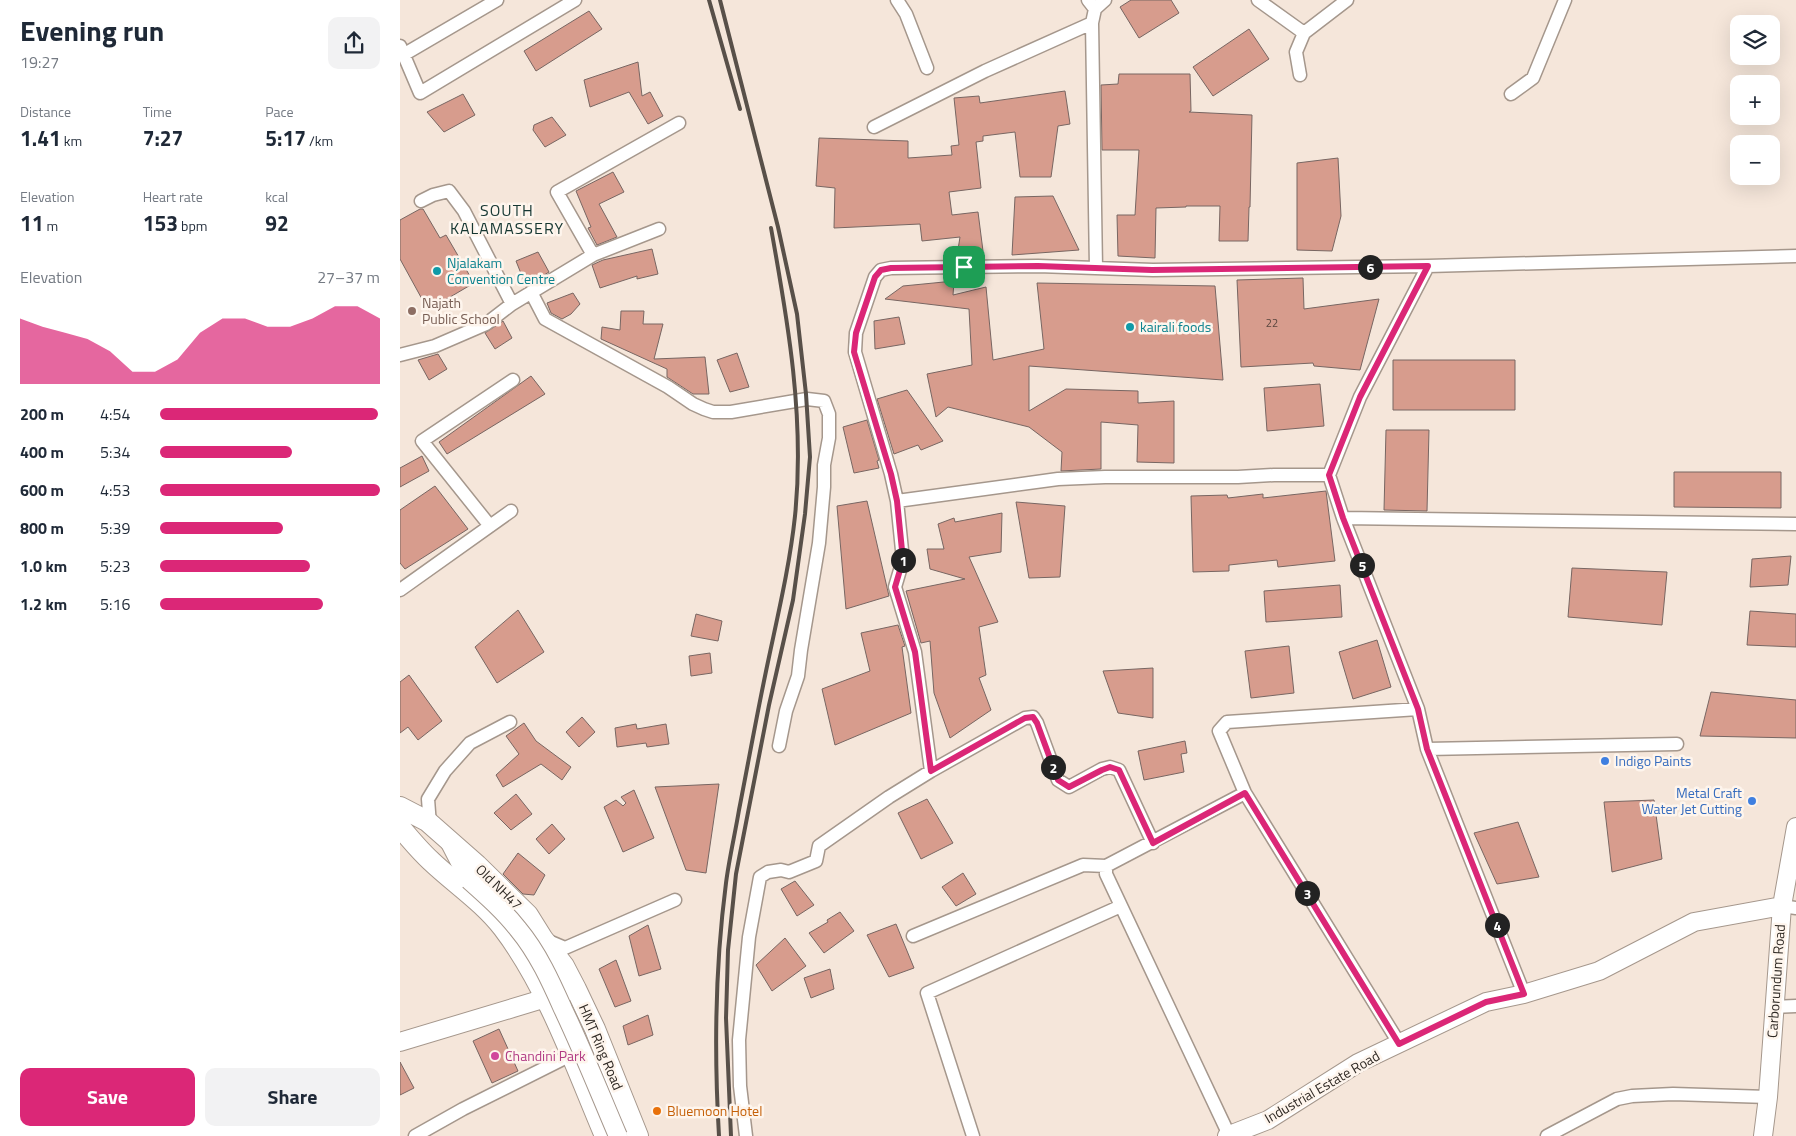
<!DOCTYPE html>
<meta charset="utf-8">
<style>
body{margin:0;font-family:"Titillium Web",sans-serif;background:#f2f2f3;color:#1f2937;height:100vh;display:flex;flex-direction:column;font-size:19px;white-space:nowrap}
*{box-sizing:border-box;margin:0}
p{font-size:16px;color:#747a83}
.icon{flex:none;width:28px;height:28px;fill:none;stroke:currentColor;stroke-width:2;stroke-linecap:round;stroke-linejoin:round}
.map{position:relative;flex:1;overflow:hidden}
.sheet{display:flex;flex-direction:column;background:#fff;width:400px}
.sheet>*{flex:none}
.fabs{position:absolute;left:1330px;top:15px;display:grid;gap:10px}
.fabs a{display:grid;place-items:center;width:50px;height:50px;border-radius:10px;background:#fff;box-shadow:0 5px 20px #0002;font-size:25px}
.pin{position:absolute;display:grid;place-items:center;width:42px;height:42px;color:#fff;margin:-21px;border-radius:10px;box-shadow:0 2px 8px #0006}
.km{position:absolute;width:25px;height:25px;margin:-12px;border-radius:50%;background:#222;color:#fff;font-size:14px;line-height:25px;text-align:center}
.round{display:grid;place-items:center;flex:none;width:52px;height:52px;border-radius:10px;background:#f2f2f3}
.head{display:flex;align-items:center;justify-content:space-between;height:85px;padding:0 20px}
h1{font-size:28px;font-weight:700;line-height:38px}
.metrics{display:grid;grid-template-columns:repeat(3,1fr);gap:8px;height:85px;padding:5px 20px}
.metrics div{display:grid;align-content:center}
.metrics b{font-size:21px;font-weight:700}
.metrics small{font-size:14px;font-weight:400}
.metrics p{font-size:14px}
.chart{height:140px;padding:10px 20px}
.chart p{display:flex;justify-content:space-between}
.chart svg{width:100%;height:90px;margin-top:5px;fill:#db2777;opacity:.7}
.action{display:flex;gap:10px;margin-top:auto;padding:10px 20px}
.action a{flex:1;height:58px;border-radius:10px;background:#db2777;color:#fff;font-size:20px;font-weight:700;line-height:58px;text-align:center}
.action a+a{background:#f2f2f3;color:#1f2937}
ul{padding:0 20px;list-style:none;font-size:16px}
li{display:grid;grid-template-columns:80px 60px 1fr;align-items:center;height:38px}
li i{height:12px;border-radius:6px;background:#db2777}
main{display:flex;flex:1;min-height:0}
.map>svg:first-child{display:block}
</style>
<main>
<section class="sheet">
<div class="head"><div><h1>Evening run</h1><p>19:27</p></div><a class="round"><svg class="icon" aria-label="share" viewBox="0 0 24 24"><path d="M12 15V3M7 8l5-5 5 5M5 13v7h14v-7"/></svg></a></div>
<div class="metrics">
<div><p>Distance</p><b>1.41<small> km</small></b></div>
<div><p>Time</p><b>7:27</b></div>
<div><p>Pace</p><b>5:17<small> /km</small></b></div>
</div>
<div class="metrics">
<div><p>Elevation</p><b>11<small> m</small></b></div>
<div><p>Heart rate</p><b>153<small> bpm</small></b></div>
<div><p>kcal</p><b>92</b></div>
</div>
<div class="chart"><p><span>Elevation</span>27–37 m</p>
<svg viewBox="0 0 160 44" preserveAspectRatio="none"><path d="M0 44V12L10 16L20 19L30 22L40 28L50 38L60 38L70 32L80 19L90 12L100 12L110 16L120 16L130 12L140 6L150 6L160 12V44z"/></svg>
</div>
<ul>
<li><b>200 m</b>4:54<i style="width:99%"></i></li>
<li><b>400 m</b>5:34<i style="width:60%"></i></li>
<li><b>600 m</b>4:53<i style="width:100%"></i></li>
<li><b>800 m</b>5:39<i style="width:56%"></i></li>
<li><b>1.0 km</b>5:23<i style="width:68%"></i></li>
<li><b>1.2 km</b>5:16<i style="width:74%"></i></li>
</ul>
<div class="action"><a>Save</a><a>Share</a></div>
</section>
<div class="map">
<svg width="1396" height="1136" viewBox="0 0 1396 1136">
<rect width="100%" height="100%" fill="#f5e6da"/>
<!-- building -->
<path fill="#d79c8d" stroke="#786662" d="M731,0H771L779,13L739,38L720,7Z
M189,11L202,29L136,71L124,51Z
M849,29L869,59L813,96L793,67Z
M238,62L242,96L250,92L263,116L248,124L229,92L190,107L184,80Z
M719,74H790L791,111L789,112L852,115L850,207H849L848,241H819L820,206H786V207L756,208L755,258L718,256L717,215H735L739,150H702L701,85L718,84Z
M665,91L670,124L658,126L651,177H620L615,132L583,136V141L576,142L581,188L549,192L552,215L578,212L583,251L557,256L560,237L522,241L520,224L434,228L435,188L416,186L419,138L508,141V158L552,155L551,146L559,145L554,98L579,96L580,103Z
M63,94L75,115L44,132L27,112Z
M152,117L166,135L145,147L133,130L134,125Z
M938,158L941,216L932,251L897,250V163Z
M213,172L224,192L199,204L217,237L197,245L188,228L191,227L176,191Z
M653,196L679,250L612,255L615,197Z
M20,209H23L40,238L46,235L74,283L28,310L0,259V220Z
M252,249L258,274L237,279V276L200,288L192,265L203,260Z
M138,252L149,272L126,286L116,261Z
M903,278L904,309L979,299L960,370L914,366L913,363L841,367L837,280Z
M554,281L553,295L586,287L593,360L644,349L637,283L815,286L823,380L629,366V411L666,389L738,391V403L774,401V463L737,462L738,425L701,422V469L661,471L662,452L629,427L548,407L536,417L527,374L572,365L569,309L485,299L503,286Z
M173,293L180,304L171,314L162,319L151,313L147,303Z
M221,311H244L243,324H263L254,359L305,357L309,394H293L267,377V369L201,339L202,327L220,330Z
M499,317L505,344L475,349L474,321Z
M103,321L112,338L95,349L85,333Z
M337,353L349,387L330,392L317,360Z
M38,354L47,369L29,380L18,360Z
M993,360H1115V410H993Z
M131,376L145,394L47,454L39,442Z
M920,384L924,426L867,431L864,388Z
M507,390L543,441L521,450L518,445L494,454L477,399Z
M467,420L479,460L477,461L479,468L454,473L443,427Z
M986,430H1029L1027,511L984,510Z
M22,456L29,471L0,487V468Z
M1274,472H1381V508L1274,507Z
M35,486L68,529L5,569L0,563V510Z
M926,491L935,561L878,567L877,560L829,565V571L793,572L791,496L827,495L828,498L863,494V498Z
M467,501L489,596L446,609L437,506Z
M616,502L665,506L660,577L629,578Z
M602,513L601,552L569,557L598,622L579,627L586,675L579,678L591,710L550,738L534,693L530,641L521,643L506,591L565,579L530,569L527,549H544L538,524L554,518L555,522Z
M1391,556L1388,585L1350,587L1352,559Z
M1172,568L1267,572L1262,625L1168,617Z
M940,585L942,617L866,622L864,591Z
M118,610L144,652L97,683L75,647Z
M1350,611L1396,614V647L1347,645Z
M296,614L322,621L318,641L291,636Z
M498,625L505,646L502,647L511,713L435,745L422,689L470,671L461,633Z
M977,640L991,687L953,699L939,652Z
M889,646L894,693L851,698L845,651Z
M310,653L312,673L291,676L289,656Z
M753,668V718L718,713L703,671Z
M9,675L42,721L18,740L8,727L0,733V682Z
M1311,692L1396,700V738L1300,736Z
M182,717L195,732L179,747L166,732Z
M124,723L136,741L171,767L162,780L141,764L103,787L96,775L119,754L106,736Z
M236,724L237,729L266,724L269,744L247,747L246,743L217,747L215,728Z
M785,741L787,753L781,754L784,772L744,780L738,751Z
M319,784L306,873L286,870L255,787Z
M234,790L254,838L223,852L204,807L216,800L223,806L226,803L221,797Z
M116,794L132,814L111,830L94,813Z
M527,799L553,843L521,859L498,813Z
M1254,800L1262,859L1212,872L1204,802Z
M1118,822L1139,877L1097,884L1074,833Z
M152,824L165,839L149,854L136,839Z
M118,853L145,875L134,895L123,894L103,874Z
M563,873L576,894L556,906L542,887Z
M395,881L414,905L397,916L381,889Z
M440,912L454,931L424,953L409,933L428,922L427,920Z
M496,924L514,968L489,977L467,935Z
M248,925L261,969L239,976L229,936Z
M385,938L406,966L372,991L356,965Z
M216,960L231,1001L215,1007L199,969Z
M430,969L434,989L411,998L404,978Z
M248,1015L253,1035L228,1045L223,1026Z
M99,1029L118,1071L92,1083L73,1041Z
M0,1062L14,1088L0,1095Z"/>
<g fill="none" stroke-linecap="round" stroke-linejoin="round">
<!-- street casing -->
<g stroke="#a5978c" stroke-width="15">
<path id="street" d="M497,0L506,14L527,68
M688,0L695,9L692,23L696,268
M858,0L904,33
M695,9L705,0
M0,46L20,93L175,0
M3,55L97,0
M900,75L896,52L904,33L947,0
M1111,94L1133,78L1165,0
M474,127L585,71L692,23
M21,201L33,195L49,191L64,211L112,304
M193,255L259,229
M131,292L145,319L268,387L293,404L304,409L313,412H331L407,399L424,401L429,414V438L424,465V487L419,543L401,650L398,676L386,711L379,746
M0,355L35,346L86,324L112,304L193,255L157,192L279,123
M497,501L658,479L705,477H838L874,475H929
M943,518L1396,524
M90,526L22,441L113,380
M0,590L111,511
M1018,709L943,518L929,475L960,397L1028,266
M1027,749L1277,744
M531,771L515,652L495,587L503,560L497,501L491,474L455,352L456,333L475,277L481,270L491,268L638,266L753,270L1028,266L1396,256
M845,793L819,731L827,722L1018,709L1027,749L1124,994
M30,825L28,799L45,771L70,743L110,722
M1382,906L1396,908
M513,936L683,865L706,866
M146,940L165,948L275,900
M1374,1007L1396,1006
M829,1135L706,874V866L845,793L999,1043
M15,1136L63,1109L171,1055
M346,1136L340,1086L339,1040L349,937L360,877L368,872L381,870L389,872L416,861L419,846L489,797L531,771L625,718L633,717L637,723L658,780L669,787L702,769L710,767L719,770L753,843
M573,1136L527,993L721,906
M1147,1136L1217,1099L1232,1096L1273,1094L1368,1097"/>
</g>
<!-- secondary casing -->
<g stroke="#a5978c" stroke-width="20">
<path id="secondary" d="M50,843L69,880
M0,1042L176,989
M827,1136L868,1120L958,1063L1086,1002L1124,994L1199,971L1294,922L1382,906
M1363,1136L1368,1097L1382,906L1396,827"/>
</g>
<!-- primary casing -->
<g stroke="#a5978c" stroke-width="22">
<path id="primary" d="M0,807L27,821L77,865L128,915L143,939L164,966L176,989L195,1029L238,1136
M0,827C10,839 20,851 31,861C54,883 83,902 103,928C148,987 176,1068 205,1136"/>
</g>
<!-- street -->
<use href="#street" stroke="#fff" stroke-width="12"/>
<!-- secondary -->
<use href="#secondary" stroke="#fff" stroke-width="18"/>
<!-- primary -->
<use href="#primary" stroke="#fff" stroke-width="20"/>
<!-- rail -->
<path stroke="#585049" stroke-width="4" d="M309,0L340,109
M320,0L378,227L397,314L406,394L410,457L405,514L393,600L369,705L336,874L328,950L326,1018L331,1136
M319,1136C314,1052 315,967 326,883C329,859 335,834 339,810C349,759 358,708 369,657C379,610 390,563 395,516C405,419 388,322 371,228"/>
<!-- secondary-bridge casing -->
<g stroke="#a5978c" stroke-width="20" stroke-linecap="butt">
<path id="secondary-bridge" d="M69,880C87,896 104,911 118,929C138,953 151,982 163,1009C183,1051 200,1094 218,1136"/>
</g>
<!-- secondary-bridge -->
<use href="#secondary-bridge" stroke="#fff" stroke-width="18"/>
</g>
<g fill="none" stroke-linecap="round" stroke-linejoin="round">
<!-- route casing -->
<g stroke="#fff" stroke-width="10">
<path id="route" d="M638,266L752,270L1028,266L960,397L929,475L943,518L1018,709L1027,749L1124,994L1086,1002L999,1044L845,793L753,843L719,770L710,767L702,770L669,787L658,780L637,723L633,717L625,718L531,771L515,652L495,587L503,560L497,501L491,474L454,352L456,333L475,277L481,270L491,268Z"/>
</g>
<!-- route -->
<use href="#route" stroke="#db2777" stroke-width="6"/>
</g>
<!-- markers -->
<g fill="#0f9aa8" stroke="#fef5ed" stroke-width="2">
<circle cx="37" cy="271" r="5"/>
<circle cx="730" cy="327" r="5"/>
</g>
<circle fill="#8d6e63" stroke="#fef5ed" stroke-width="2" cx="12" cy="311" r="5"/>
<g fill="#3f7fe0" stroke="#fef5ed" stroke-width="2">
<circle cx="1205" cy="761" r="5"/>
<circle cx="1352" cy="801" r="5"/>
</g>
<circle fill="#d1479c" stroke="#fef5ed" stroke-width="2" cx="95" cy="1056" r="5"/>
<circle fill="#e8710a" stroke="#fef5ed" stroke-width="2" cx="257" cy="1111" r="5"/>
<g text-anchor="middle" stroke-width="5" stroke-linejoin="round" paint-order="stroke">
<!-- number labels -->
<g font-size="11" fill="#59463e">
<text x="872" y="327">22</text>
</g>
<!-- culture labels -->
<g font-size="14" fill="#0d838f" stroke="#fef5ed" text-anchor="start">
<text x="47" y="268">Njalakam<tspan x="47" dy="16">Convention Centre</tspan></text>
<text x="740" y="332">kairali foods</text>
</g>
<!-- education labels -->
<g font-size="14" fill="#785e54" stroke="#fef5ed" text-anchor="start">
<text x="22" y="308">Najath<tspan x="22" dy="16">Public School</tspan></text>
</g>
<!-- shop labels -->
<g font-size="14" fill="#366cbe" stroke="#fef5ed" text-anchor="start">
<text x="1215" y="766">Indigo Paints</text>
<text x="1342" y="798" text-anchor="end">Metal Craft<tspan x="1342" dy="16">Water Jet Cutting</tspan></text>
</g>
<!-- street labels -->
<g font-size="14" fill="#2f2924" stroke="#fef5ed">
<text transform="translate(99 887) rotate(44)" y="5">Old NH47</text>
<text transform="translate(1376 981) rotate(-86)" y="5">Carborundum Road</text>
<text transform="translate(201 1047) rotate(67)" y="5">HMT Ring Road</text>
<text transform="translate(922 1087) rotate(-30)" y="5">Industrial Estate Road</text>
</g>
<!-- hotel labels -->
<g font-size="14" fill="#b23c85" stroke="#fef5ed" text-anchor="start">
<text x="105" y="1061">Chandini Park</text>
</g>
<!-- food labels -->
<g font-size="14" fill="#c56008" stroke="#fef5ed" text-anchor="start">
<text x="267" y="1116">Bluemoon Hotel</text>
</g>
<!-- quarter labels -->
<g font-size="16" letter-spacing="1" fill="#163732" stroke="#fef5ed">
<text x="107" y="216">SOUTH<tspan x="107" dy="18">KALAMASSERY</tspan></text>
</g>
</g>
</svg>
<div class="fabs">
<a><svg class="icon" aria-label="layers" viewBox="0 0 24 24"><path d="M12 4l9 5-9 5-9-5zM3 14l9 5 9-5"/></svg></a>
<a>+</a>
<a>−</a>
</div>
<div class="pin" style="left:564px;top:267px;background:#1e9e55"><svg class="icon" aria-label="arrive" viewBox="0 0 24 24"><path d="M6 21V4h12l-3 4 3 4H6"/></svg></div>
<b class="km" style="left:503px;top:560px">1</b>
<b class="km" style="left:653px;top:767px">2</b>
<b class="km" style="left:907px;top:893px">3</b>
<b class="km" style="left:1097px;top:925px">4</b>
<b class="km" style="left:962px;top:565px">5</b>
<b class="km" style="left:970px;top:267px">6</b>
</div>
</main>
